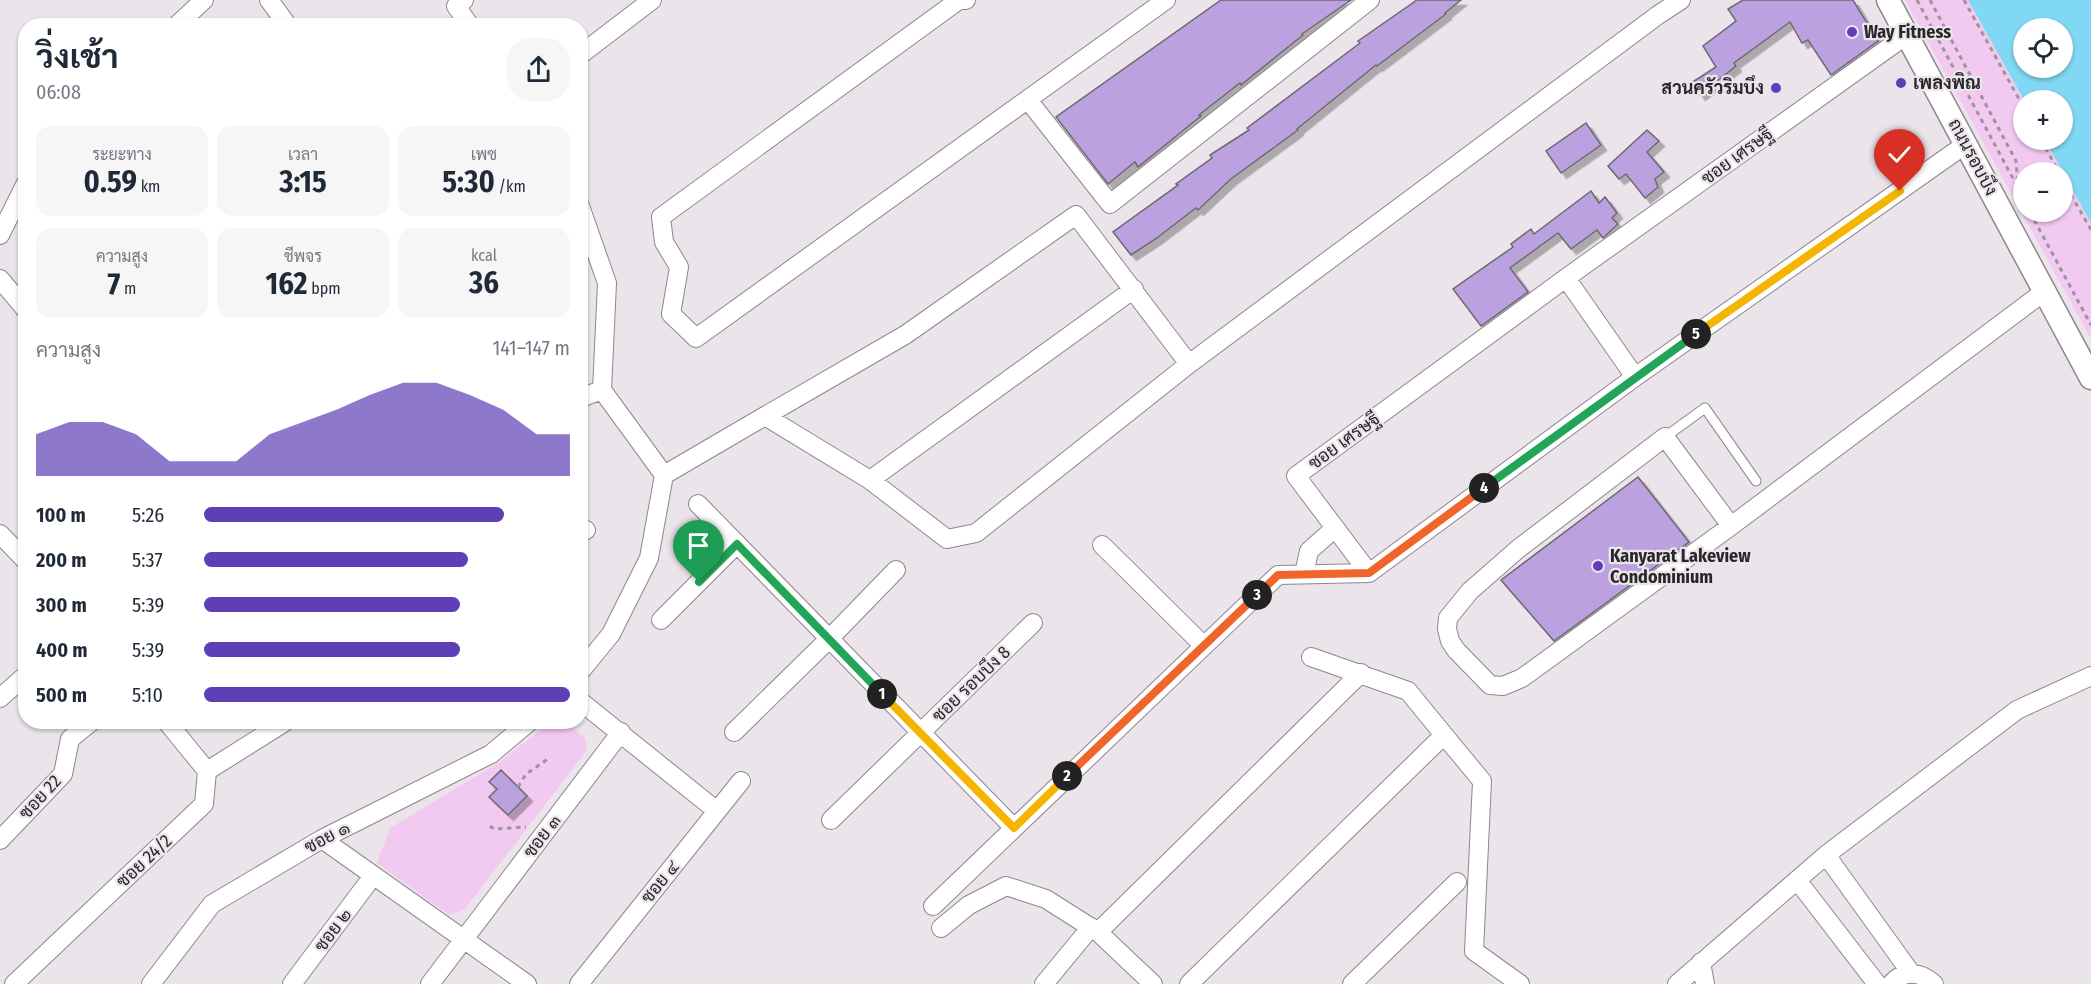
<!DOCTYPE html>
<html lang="th">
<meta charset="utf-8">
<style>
body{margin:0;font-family:"Fira Sans Condensed",Sarabun,sans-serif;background:#f6f6f7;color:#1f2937;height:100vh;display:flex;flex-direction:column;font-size:22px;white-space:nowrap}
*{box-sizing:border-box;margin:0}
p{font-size:20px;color:#747a83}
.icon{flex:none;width:33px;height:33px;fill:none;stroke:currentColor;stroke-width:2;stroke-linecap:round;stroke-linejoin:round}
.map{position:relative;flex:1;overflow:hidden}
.sheet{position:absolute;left:18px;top:18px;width:570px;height:711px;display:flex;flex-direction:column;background:#fff;border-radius:24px;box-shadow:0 2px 4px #0004}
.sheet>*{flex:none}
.controls{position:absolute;left:2013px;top:18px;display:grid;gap:12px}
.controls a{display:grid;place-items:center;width:60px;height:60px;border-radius:50%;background:#fff;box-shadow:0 2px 4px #0004;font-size:30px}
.pin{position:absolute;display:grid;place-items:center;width:51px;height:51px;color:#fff;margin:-62px -26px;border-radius:50% 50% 50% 0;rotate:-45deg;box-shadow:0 0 6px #0007}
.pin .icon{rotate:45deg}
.km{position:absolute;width:30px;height:30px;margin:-15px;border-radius:50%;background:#222;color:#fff;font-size:16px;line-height:30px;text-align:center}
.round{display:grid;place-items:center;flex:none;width:63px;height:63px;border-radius:24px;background:#f6f6f7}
.headline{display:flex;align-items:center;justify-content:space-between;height:102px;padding:0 18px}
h1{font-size:33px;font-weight:700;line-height:45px}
.metrics{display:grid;grid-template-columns:repeat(3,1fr);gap:9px;height:102px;padding:6px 18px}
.metrics div{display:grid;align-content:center;border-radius:15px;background:#f6f6f7;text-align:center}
.metrics b{font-size:30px;font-weight:700}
.metrics small{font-size:16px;font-weight:400}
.metrics p{font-size:16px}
.chart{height:168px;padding:12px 18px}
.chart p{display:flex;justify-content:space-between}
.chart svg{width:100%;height:108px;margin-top:6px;fill:#5e3fb7;opacity:.7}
ul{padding:0 18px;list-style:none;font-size:20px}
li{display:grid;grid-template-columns:96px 72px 1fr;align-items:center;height:45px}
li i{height:15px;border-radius:8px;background:#5e3fb7}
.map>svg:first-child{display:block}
</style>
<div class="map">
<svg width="2091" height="984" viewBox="0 0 2091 984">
<defs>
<filter id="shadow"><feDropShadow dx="5.5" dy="5.5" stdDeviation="0" flood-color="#0004"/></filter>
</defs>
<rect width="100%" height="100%" fill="#ebe5eb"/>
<!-- green -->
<path fill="#f2c9f0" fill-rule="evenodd" d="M1905,0H1968L2024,100V140H2045L2091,223V339ZM2024,172H2062V212H2024Z
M551,722H564L585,738L587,750L465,909L449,915L377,863L390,828L498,763Z"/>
<!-- water -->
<path fill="#80d8f4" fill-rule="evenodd" d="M1968,0H2091V223L2045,140H2062V100H2024ZM2024,28H2062V68H2024Z"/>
<!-- building -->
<path fill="#bba1e0" stroke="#6c6970" stroke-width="1.5" filter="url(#shadow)" d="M1221,0H1351L1302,34L1303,35L1241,85L1240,83L1199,115L1201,116L1138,167L1135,162L1108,184L1056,117Z
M1417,0H1461L1445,13L1446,14L1377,66L1376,65L1297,129L1298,130L1231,179L1198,210L1196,208L1157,238L1131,255L1113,232L1178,185L1176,184L1212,158L1210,155L1249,130L1247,128L1360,43L1358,41Z
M1743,0H1853L1878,41L1831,75L1808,40L1802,43L1790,22L1734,63L1736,66L1700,95L1691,83L1716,67L1703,46L1736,21L1728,9Z
M1586,123L1601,145L1561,173L1546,151Z
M1647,130L1659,141L1647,152L1664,172L1655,179L1658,187L1645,198L1626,174L1619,179L1608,166Z
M1591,191L1599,203L1605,197L1617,213L1612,218L1618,224L1603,238L1597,230L1571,249L1558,233L1510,268L1528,292L1481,326L1453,289L1513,247L1511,244L1531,229L1534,234Z
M1638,477L1689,542L1554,641L1501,580Z
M501,770L527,796L508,815L489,797L497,789L489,782Z"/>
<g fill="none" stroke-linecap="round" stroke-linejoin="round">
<!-- service casing -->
<g stroke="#8d878c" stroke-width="11">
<path id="service" d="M1665,437L1705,408L1756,481"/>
</g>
<!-- minor casing -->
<g stroke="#8d878c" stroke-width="20">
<path id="minor" d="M269,0L288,26
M464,0L456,6L470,26
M966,0H959L661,217L664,242L679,267L671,314L696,338L1166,0
M176,26L204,0
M580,55L652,0
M1028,100L1110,204L1370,0
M580,206L607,283L602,390L664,475
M0,235L26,183
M1566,278L1635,377
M0,279L26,310
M580,398L602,390
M765,416L905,335L1076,215L1189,364
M870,480L1134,289
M698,504L1014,828
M1731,526L1665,437L1518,549L1470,591L1448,618L1447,629L1450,641L1456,650L1490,685L1503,686L1522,678L1731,526L2045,291
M580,533L586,530
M0,534L26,561
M1102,545L1204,646
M1369,573L1296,476L1566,278L1908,34
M1304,574L1309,551L1335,528
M661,620L737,544
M1311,657L1408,691L1444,735
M580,672L611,634L649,558L664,475L765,416L870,480L947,539L976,533L1189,364L1658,15L1681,0
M0,698L26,675
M580,701L717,811
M734,732L829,639L896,570
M207,771L285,722
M831,820L1033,623
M322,839L527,984
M0,840L63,774L70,739L91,722
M1826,855L1911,973
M1797,880L1877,984
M933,906L1278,575L1369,573L1635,377L1966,144
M941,928L969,905L1006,886L1046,899L1098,932L1153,984
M1098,932L1361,673
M1701,962L1705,984
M14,984L204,804L207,771L167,722
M151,984L212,904L322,839L491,754L529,722
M292,984L373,876
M430,984L621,732
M579,984L741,781
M1044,984L1091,927
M1189,984L1444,735L1482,781L1474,951L1520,984
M1352,984L1457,882
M1677,984L1826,855L2017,710L2091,676
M1891,984C1903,970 1921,971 1934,984"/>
</g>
<!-- tertiary casing -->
<g stroke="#8d878c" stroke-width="25">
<path id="tertiary" d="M1888,0L2091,378"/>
</g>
<!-- path -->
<path stroke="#9b969b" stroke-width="3" stroke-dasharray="4.5 4.5" stroke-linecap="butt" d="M1917,0L2024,199
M1930,0L2016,161L2018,187
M1964,0L2024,108
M2041,140L2059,172
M2062,179L2091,230
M2030,212L2091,325
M518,787L526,774L548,759
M490,826L494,829L526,827"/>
<!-- service -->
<use href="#service" stroke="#fff" stroke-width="9"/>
<!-- minor -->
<use href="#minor" stroke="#fff" stroke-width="18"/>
<!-- tertiary -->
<use href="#tertiary" stroke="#fff" stroke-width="22"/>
</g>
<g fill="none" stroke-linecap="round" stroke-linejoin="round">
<!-- split-1 casing -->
<g stroke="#fff" stroke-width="12">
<path id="split-1" d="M699,582L737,544L882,694"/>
</g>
<!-- split-2 casing -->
<g stroke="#fff" stroke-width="12">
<path id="split-2" d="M882,694L1014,828L1067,776"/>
</g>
<!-- split-3 casing -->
<g stroke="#fff" stroke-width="12">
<path id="split-3" d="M1067,776L1257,595"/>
</g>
<!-- split-4 casing -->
<g stroke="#fff" stroke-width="12">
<path id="split-4" d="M1257,595L1278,575L1369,573L1484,488"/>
</g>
<!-- split-5 casing -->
<g stroke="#fff" stroke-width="12">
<path id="split-5" d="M1484,488L1696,334"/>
</g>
<!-- split-6 casing -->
<g stroke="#fff" stroke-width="12">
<path id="split-6" d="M1696,334L1900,191"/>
</g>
<!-- split-1 -->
<use href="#split-1" stroke="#22a559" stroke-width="8"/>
<!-- split-2 -->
<use href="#split-2" stroke="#f5b400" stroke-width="8"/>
<!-- split-3 -->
<use href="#split-3" stroke="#f0652b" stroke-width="8"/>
<!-- split-4 -->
<use href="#split-4" stroke="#f0652b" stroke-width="8"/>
<!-- split-5 -->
<use href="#split-5" stroke="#22a559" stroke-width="8"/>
<!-- split-6 -->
<use href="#split-6" stroke="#f5b400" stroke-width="8"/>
</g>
<!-- markers -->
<g fill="#5e3fb7" stroke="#ebe5eb" stroke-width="2">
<circle cx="1852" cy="32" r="6"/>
<circle cx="1901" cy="83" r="6"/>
<circle cx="1776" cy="88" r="6"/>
<circle cx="1598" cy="566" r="6"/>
</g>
<g text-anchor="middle" stroke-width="4.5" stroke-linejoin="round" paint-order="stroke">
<!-- poi labels -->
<g font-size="18" font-weight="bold" fill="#292729" stroke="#ebe5eb" text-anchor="start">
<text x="1864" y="38">Way Fitness</text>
<text x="1913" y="89">เพลงพิณ</text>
<text x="1764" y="94" text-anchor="end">สวนครัวริมบึง</text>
<text x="1610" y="562">Kanyarat Lakeview<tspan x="1610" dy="21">Condominium</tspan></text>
</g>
<!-- street labels -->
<g font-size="18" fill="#292729" stroke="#ebe5eb">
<text transform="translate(1737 156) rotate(-36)" y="6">ซอย เศรษฐี</text>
<text transform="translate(1973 157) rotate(62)" y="6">ถนนรอบบึง</text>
<text transform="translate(1344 441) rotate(-36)" y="6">ซอย เศรษฐี</text>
<text transform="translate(971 684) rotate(-44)" y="6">ซอย รอบบึง 8</text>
<text transform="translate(40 797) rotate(-47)" y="6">ซอย 22</text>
<text transform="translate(542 836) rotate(-53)" y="6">ซอย ๓</text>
<text transform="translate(327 837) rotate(-28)" y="6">ซอย ๑</text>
<text transform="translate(144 861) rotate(-43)" y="6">ซอย 24/2</text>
<text transform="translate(660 882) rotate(-51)" y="6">ซอย ๔</text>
<text transform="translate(333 930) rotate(-53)" y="6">ซอย ๒</text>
</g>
</g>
</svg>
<div class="controls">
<a><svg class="icon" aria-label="locate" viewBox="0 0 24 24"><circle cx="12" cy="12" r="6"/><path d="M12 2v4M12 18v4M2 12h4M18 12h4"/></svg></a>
<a>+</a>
<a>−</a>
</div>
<div class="pin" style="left:699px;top:582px;background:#1e9e55"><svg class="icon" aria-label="arrive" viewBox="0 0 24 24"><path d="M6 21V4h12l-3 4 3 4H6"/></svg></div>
<div class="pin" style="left:1900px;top:191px;background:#d93025"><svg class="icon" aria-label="check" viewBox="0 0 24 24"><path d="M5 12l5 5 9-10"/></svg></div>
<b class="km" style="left:882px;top:694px">1</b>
<b class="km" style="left:1067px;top:776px">2</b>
<b class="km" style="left:1257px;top:595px">3</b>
<b class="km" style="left:1484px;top:488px">4</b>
<b class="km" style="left:1696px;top:334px">5</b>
<section class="sheet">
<div class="headline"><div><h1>วิ่งเช้า</h1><p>06:08</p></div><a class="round"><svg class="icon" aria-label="share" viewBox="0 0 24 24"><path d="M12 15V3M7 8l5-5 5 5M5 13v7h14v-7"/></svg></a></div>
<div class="metrics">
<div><p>ระยะทาง</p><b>0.59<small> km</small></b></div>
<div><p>เวลา</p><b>3:15</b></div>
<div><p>เพซ</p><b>5:30<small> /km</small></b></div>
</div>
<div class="metrics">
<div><p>ความสูง</p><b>7<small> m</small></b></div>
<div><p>ชีพจร</p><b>162<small> bpm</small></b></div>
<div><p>kcal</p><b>36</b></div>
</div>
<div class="chart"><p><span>ความสูง</span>141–147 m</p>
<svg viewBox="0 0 160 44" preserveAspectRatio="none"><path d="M0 44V27L10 22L20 22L30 27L40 38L50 38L60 38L70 27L80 22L90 17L100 11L110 6L120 6L130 11L140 17L150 27L160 27V44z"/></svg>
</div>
<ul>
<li><b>100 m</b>5:26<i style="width:82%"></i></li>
<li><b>200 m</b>5:37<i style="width:72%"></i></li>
<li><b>300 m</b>5:39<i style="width:70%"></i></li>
<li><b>400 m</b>5:39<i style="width:70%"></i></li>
<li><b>500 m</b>5:10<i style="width:100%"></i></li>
</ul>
</section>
</div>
